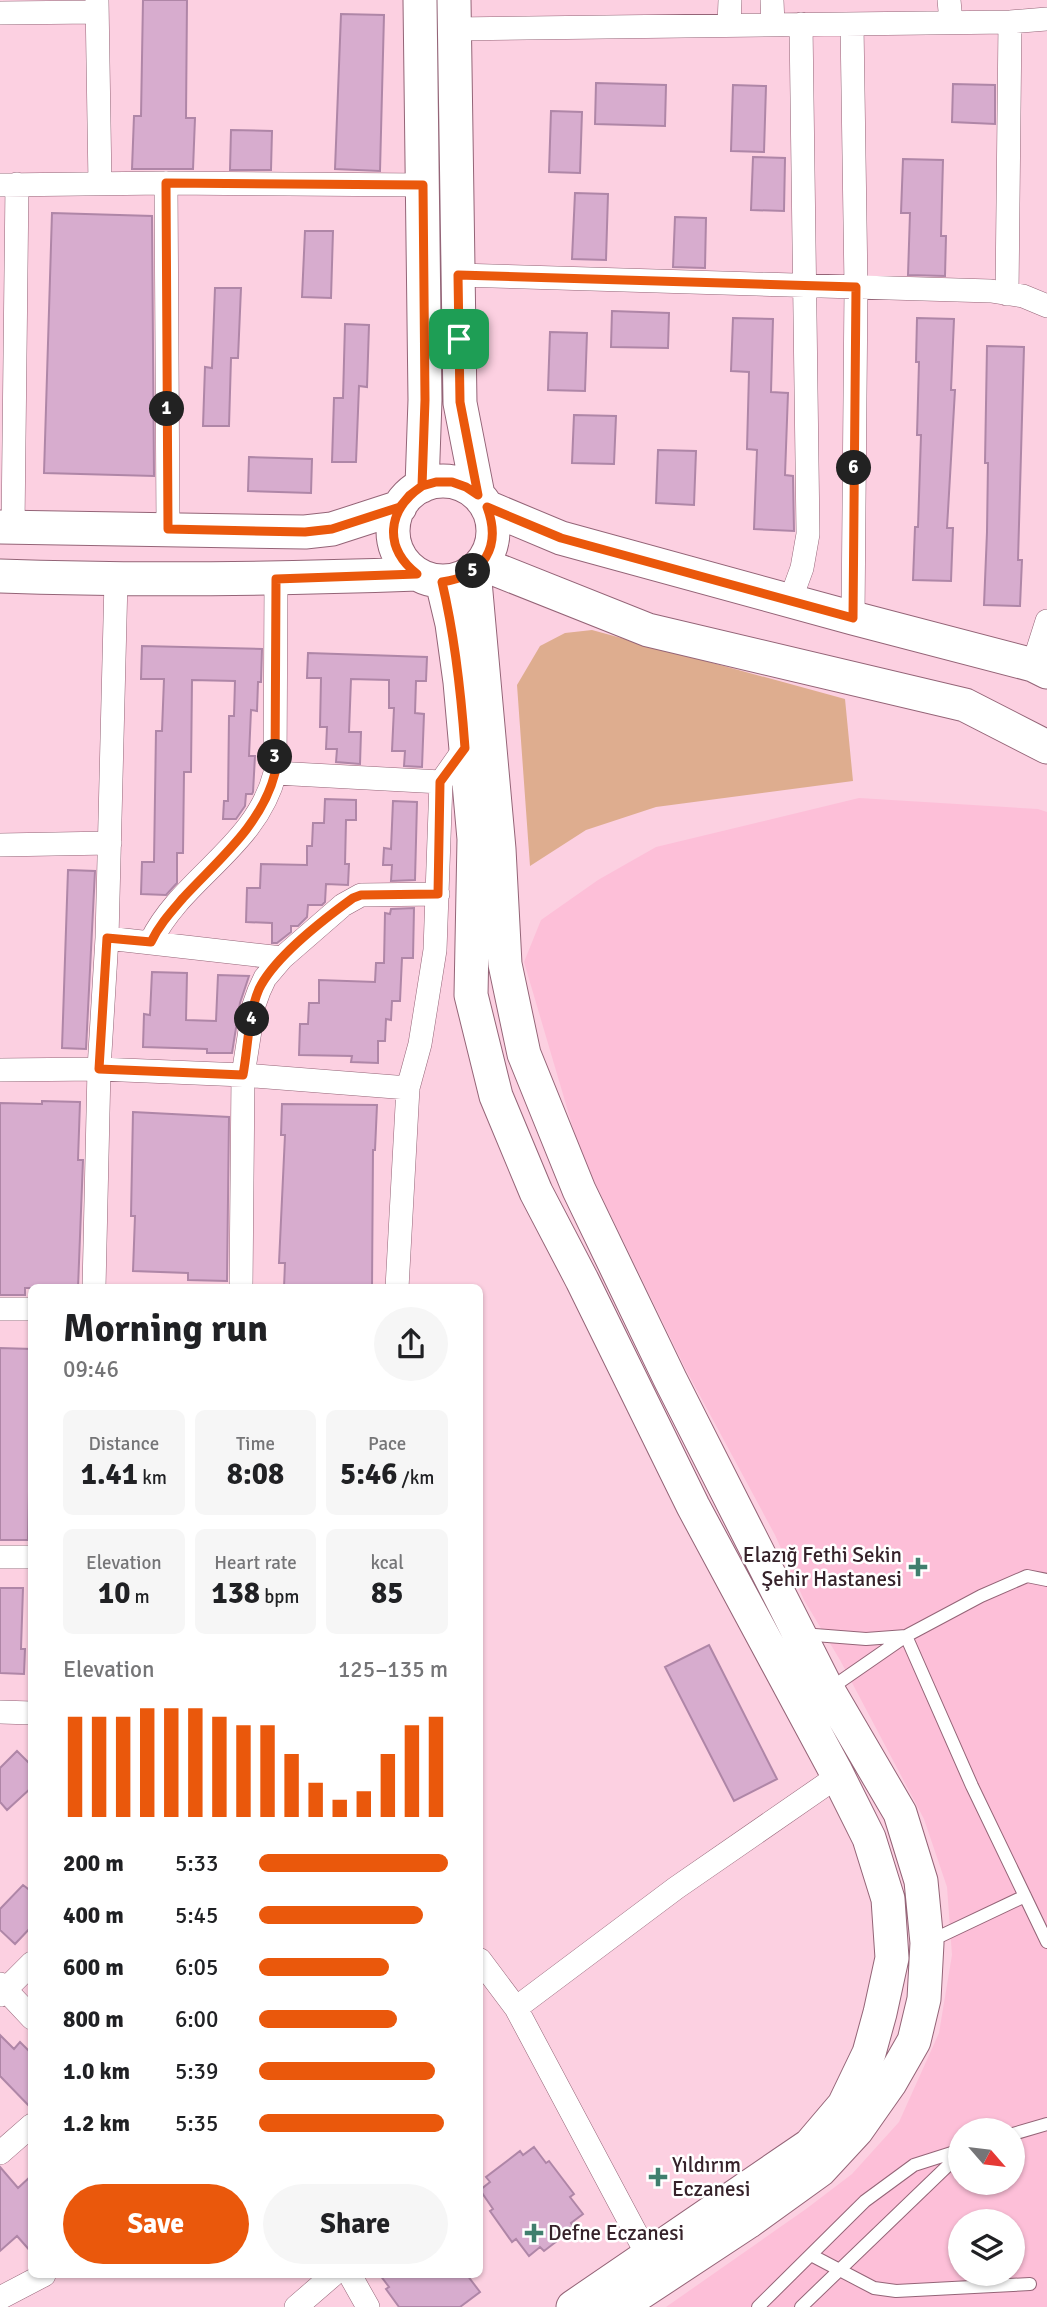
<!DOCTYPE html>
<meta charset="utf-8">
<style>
body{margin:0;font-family:Signika,sans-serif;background:#f6f6f6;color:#202124;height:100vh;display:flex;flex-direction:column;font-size:26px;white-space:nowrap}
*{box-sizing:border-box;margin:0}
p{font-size:23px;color:#757577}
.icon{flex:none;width:38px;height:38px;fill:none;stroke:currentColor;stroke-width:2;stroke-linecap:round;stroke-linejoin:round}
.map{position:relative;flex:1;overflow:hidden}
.drawer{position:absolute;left:28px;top:1284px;width:455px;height:994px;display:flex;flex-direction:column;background:#fff;border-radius:10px;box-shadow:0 2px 5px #0004}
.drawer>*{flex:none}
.needle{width:46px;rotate:118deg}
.buttons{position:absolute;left:948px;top:2118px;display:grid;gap:14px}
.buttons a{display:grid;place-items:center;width:77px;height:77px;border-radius:50%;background:#fff;box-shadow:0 2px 5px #0004;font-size:35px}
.pin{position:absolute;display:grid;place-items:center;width:60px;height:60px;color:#fff;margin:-30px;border-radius:14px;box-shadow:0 4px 10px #0006}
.km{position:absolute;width:35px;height:35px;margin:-18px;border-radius:50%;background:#222;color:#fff;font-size:19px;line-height:35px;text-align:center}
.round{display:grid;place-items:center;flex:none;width:74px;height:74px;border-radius:37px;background:#f6f6f6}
.head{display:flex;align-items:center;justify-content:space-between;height:119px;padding:0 35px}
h1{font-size:38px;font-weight:700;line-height:52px}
.stats{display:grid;grid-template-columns:repeat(3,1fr);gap:10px;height:119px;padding:7px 35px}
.stats div{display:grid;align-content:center;border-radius:10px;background:#f6f6f6;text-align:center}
.stats b{font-size:30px;font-weight:700}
.stats small{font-size:19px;font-weight:400}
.stats p{font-size:19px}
.chart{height:196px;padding:14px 35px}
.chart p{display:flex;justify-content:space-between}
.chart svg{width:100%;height:126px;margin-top:7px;stroke:#ea580c;stroke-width:6}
.action{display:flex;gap:14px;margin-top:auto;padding:14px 35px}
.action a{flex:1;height:80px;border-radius:42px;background:#ea580c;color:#fff;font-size:28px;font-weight:700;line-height:80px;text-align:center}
.action a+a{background:#f6f6f6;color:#202124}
ul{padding:0 35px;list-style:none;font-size:23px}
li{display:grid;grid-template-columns:112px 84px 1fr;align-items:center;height:52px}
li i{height:18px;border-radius:9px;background:#ea580c}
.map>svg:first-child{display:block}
</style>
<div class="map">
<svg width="1047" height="2307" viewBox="0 0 1047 2307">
<rect width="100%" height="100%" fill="#fcd0e1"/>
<!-- built -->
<path fill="#fdbfd8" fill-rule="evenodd" d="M859,798L1038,809L1047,812V2307H666L806,2209L852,2174L899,2122L939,2033L952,1955L947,1887L924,1819L840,1660L804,1600L775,1535L685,1368L580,1152L524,962L541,920L598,880L656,847ZM961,2130H1013V2182H961ZM961,2221H1013V2273H961Z"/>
<!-- green -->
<path fill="#dead8f" d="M592,630L845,699L853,781L656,807L586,830L530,866L517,685L540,646L565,633Z"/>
<!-- building -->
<path fill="#d7acce" stroke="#af86a7" stroke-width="2" d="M143,0H187L186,118H195L193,169H132L134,116H141Z
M341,14L384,15L380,171L335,169Z
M596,83L666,85L665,126L595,124Z
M953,84L995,85V124L952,122Z
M733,85L766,86L764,152L731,151Z
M551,111L582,112L580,173L549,172Z
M231,130L272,131L271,170H230Z
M753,157L785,158L784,211L751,210Z
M903,159L943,160L941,236H946L945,276L908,275L910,213H901Z
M575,193L608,194L606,260L572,259Z
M52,213L152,216L154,476L44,473Z
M675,217L706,218L705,268L673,267Z
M305,231H333L331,298L302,297Z
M215,288H241L238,358H231L229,426H203L205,367L212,368Z
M612,311L669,313L668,348L611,347Z
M733,318L773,319L771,392L788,393L785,475L793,476L794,531L754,529L757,450L747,449L749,372L731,371Z
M917,318L954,319L951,390H955L947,528H953L951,581L913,580L915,527H918L921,435H917L919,362H916Z
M345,324L369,325L367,387L359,386L356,462H332L334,398H343Z
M550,332L587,333L585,391L548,390Z
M987,346L1024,347L1018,560H1022L1020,606L984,605L987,532L988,463H985Z
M574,415L616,416L614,464L572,463Z
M658,450L696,451L694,505L656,503Z
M249,457L312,459L311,493L248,491Z
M142,646L262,649L261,682H258L257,711L251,710L249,756H255L253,792L252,794H246L245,806L236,819H223L224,801H228L229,716H234L235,681L192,680L191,772H184L183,853H177V883L166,895L141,894L142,862H154L156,731H162L164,679H141Z
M308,653L427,657L426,681H416L415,713L424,714L422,767L404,766L405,751H392L394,708H389V680L351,679L349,732H361L360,764L336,762L337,749H326L327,727H320L321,678H307Z
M325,799L356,800V820H346L345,864H349L348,885L326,884L325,902L322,905H308L307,917L298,926H291V932L277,943H272V923L246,922L247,888H260L261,864L307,865V846H312L313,823H324Z
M393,801L417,802L415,880L391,881L392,865H383L384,848L391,849Z
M68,870L95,871L86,1049L62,1048Z
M414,908L413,958H402L400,1001H392L391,1020L386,1019L385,1041H378V1063L351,1062L352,1056L299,1055L300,1024H308L309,1003H319V980L375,982L376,963H384L385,913L390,914L391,909Z
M152,972L187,973L186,1020L216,1021L218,975L249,976L240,1003L232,1053H207V1049L143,1047L144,1014L150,1015Z
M42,1101L80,1102L78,1160H83L78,1288H25V1295H0V1103L42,1104Z
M282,1104L377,1105L375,1150H373L372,1288H284L285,1263H279L285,1135H281Z
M133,1112L229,1117L227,1281L188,1280V1273L133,1271L135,1216H131Z
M0,1348L32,1349L28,1540H0Z
M0,1588H23L21,1649H25L24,1674L0,1673Z
M709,1645L777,1779L734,1801L665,1667Z
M17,1751L32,1766V1787L7,1810L0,1802V1768Z
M23,1885L32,1892V1926L15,1944L0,1930V1909Z
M0,2035L14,2049L20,2042L32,2054V2109L0,2076Z
M534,2147L546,2163L549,2161L574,2194L570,2197L583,2214L571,2223L574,2228L544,2251L540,2247L529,2256L516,2239L512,2242L490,2211L493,2209L480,2190L490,2182L486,2177L520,2151L523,2155Z
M0,2167L18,2188L32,2175V2253L17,2236L0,2251Z
M380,2275H467L480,2292L460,2307H399L386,2289L389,2287Z"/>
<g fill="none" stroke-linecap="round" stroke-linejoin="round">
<!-- lane casing -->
<g stroke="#946477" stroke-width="14">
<path id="lane" d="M1047,1580L1027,1576L981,1596L906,1636L972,1786L1047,1942
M802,1634L866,1639L906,1636L828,1690
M928,1942L1025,1896
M1013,2134L1047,2124
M811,2255L874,2288L896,2291L1030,2284
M758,2307L865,2201L914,2165L961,2150
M801,2307L961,2153"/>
</g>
<!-- street casing -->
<g stroke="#946477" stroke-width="24">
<path id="street" d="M97,0L100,184
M772,0L773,25
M949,0L951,22
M0,13L97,12
M852,24L856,287L853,618
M729,25L730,0
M454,29L1010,22L1047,19
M166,183L168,529
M0,185L166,183L423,185
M458,275L991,291L1023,296L1047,306
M1007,294L1010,22
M13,527L17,184
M790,601L802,568L808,534L801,24
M1033,665L1047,621
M275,773L441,782
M0,845L110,843
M107,938L282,958L343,905L361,895L438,894
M151,941C182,878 257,846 275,773L276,579
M0,1070L99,1069L243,1075L408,1088
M94,1288L99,1069L107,938L116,580
M241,1288L243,1075L254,1005L259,991L265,978L282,958
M397,1288L408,1088L420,1044L435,950L441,782L465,748
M0,1309H32
M0,1557H32
M0,1712L32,1713
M480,1960L516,2008L648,2256
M0,1984L32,2018
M0,1995L32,1963
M516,2008L676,1888L838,1776
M0,2153L32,2125
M350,2275L368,2307
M0,2298L44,2275
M296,2307L333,2275"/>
</g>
<!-- secondary casing -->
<g stroke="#946477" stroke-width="35">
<path id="secondary" d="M420,0L425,400L422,486
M454,0L460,403L478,495
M393 531a50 50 0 1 1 100 0a50 50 0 1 1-100 0Z
M487,507L561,538L853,618L1033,665L1047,672
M0,527L305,532L332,529L400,507
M482,564L648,630L965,705L1047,747
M474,570L499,849L505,964L524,1054L579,1190L670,1379L824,1683L900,1813L921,1881L927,1943L924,1999L914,2041L890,2083L857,2130L820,2170L748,2222L619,2307
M0,576C139,581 278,579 417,574
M442,582L452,624L460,682L474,839L471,995L496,1096L536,1192L582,1280L693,1506L835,1770L869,1838L888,1899L892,1958L880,2013L869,2053L844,2105L810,2145L573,2307"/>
</g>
<!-- lane -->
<use href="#lane" stroke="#fff" stroke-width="12"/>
<!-- street -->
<use href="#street" stroke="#fff" stroke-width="23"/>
<!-- secondary -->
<use href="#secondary" stroke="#fff" stroke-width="33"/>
</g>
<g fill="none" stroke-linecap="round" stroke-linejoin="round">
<!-- route casing -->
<g stroke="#fff" stroke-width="14">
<path id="route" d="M459,339L460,402L478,495L466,487L452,482H436L422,486L410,495L400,507L332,529L305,532L168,529L166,183L423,185L425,400L422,486C387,510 383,547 417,574L276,579L275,773C262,825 218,860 183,898C171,912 159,925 151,942L107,938L99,1069L243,1075C248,1048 248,1015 259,989C274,958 324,919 353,898L361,895L438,894L440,782L465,748C461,692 455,637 442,582C484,576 502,547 487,507L561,538L853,618L856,287L458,275L459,339"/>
</g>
<!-- route -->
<use href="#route" stroke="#ea580c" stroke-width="9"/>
</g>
<!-- markers -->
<g fill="#407f6e" stroke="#fff" stroke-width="2.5">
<path d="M914.5 1556.5h7v7h7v7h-7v7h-7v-7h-7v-7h7z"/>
<path d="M654.5 2166.5h7v7h7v7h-7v7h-7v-7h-7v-7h7z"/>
<path d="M530.5 2222.5h7v7h7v7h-7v7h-7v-7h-7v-7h7z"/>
</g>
<g text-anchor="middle" stroke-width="5" stroke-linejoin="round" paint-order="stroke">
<!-- poi labels -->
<g font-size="21" fill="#36222a" stroke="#fff" text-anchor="start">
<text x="902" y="1562" text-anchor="end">Elazığ Fethi Sekin<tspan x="902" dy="24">Şehir Hastanesi</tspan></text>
<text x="672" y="2172">Yıldırım<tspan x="672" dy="24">Eczanesi</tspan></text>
<text x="548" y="2240">Defne Eczanesi</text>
</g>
</g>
</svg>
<div class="buttons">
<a><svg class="needle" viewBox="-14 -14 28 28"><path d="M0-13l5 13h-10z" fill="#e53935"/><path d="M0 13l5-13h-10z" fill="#757577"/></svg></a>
<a><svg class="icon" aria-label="layers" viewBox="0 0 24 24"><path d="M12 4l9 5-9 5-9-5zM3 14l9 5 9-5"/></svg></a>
</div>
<div class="pin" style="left:459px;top:339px;background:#1e9e55"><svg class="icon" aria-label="arrive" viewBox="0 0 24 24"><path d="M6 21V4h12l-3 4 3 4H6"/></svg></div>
<b class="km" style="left:167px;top:409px">1</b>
<b class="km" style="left:275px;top:757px">3</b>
<b class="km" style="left:252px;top:1019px">4</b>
<b class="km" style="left:473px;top:571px">5</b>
<b class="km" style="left:854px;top:468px">6</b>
<section class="drawer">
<div class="head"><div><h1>Morning run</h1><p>09:46</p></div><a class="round"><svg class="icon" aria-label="share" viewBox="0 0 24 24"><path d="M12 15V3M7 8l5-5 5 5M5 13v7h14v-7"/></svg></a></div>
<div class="stats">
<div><p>Distance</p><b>1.41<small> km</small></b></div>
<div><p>Time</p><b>8:08</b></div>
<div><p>Pace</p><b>5:46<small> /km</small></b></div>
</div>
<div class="stats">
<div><p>Elevation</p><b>10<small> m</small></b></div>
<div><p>Heart rate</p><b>138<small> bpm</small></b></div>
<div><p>kcal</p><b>85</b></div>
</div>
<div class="chart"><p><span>Elevation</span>125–135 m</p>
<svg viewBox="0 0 160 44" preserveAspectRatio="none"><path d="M5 44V9M15 44V9M25 44V9M35 44V6M45 44V6M55 44V6M65 44V9M75 44V12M85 44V12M95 44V22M105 44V32M115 44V38M125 44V35M135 44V22M145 44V12M155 44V9"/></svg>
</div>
<ul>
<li><b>200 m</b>5:33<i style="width:100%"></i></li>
<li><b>400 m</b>5:45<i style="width:87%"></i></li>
<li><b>600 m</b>6:05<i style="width:69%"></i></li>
<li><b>800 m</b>6:00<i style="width:73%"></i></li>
<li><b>1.0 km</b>5:39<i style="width:93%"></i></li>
<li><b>1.2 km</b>5:35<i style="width:98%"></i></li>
</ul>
<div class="action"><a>Save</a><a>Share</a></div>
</section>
</div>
